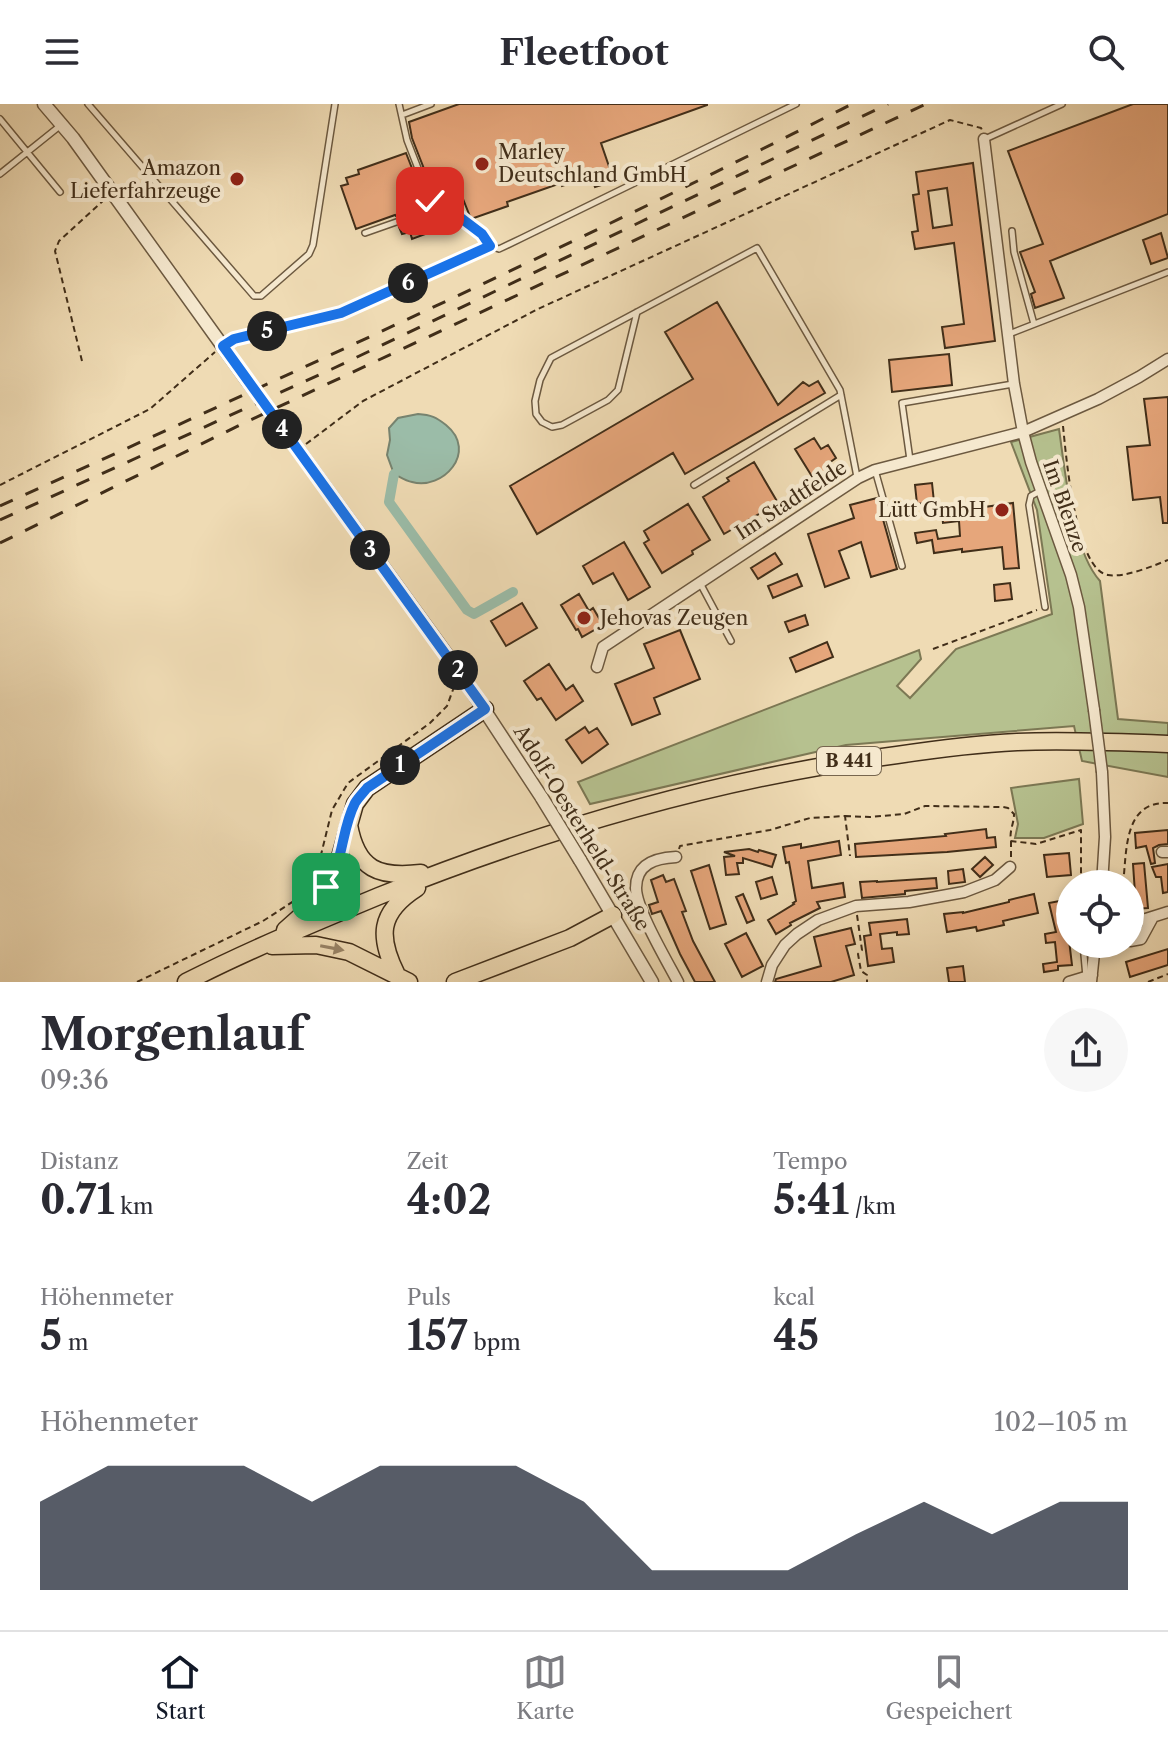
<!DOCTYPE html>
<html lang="de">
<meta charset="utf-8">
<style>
body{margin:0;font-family:"Libre Caslon Text",serif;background:#f7f7f7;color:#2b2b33;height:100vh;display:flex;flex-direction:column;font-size:30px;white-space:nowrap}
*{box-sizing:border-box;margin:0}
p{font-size:26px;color:#7c7c81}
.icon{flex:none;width:44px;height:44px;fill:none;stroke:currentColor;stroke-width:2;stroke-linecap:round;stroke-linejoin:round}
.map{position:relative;height:878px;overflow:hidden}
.panel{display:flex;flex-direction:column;background:#fff;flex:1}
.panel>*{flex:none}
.tools{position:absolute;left:1056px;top:766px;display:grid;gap:16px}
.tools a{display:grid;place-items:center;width:88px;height:88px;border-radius:50%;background:#fff;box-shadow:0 4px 12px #0003;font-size:40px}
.pin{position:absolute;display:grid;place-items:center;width:68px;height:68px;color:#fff;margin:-34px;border-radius:16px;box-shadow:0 4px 12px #0006}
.km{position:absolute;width:40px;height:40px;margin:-20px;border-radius:50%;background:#222;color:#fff;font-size:22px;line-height:40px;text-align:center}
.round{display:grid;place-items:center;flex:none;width:84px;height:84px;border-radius:42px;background:#f7f7f7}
.head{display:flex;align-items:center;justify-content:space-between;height:136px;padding:0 40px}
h1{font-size:44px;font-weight:800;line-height:60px}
.stats{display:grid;grid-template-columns:repeat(3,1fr);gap:12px;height:136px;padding:8px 40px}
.stats div{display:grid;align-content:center}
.stats b{font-size:40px;font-weight:800}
.stats small{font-size:22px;font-weight:400}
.stats p{font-size:22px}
.chart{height:224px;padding:16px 40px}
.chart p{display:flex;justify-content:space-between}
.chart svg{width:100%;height:144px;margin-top:8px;fill:#111827;opacity:.7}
header{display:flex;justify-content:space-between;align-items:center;height:104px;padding:0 40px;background:#fff;font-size:36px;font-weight:800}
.tabs{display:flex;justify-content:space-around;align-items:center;height:112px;border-top:2px solid #e1e1e2;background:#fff;font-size:22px;color:#7c7c81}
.tabs a{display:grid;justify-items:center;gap:4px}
.tabs .selected{color:#111827}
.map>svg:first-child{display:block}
</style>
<header><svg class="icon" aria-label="menu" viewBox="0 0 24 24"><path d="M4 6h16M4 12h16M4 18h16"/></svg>Fleetfoot<svg class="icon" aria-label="search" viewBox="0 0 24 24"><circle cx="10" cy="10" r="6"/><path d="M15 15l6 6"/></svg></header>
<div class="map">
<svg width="1168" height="878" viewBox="0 0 1168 878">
<rect width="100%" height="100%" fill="#efdbb4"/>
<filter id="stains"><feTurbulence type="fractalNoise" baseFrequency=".0025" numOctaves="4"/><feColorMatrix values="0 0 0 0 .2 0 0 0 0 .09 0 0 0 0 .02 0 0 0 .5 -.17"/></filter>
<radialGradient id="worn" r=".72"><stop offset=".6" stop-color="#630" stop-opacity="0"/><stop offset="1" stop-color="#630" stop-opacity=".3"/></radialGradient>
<!-- green -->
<path fill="#b6c18f" stroke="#7c7854" stroke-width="2" d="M1059,325C1065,366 1072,446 1100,477L1118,615L1168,619V673L1082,657L1074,622L846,641L590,700L578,678L919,546L921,555L897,582L910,594L956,545L1052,510L1037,406L1011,338Z
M1079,675L1083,720L1044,734H1015L1018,720L1011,684Z"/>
<!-- water -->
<path fill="#9bbca8" stroke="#77836f" stroke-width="2" d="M418,310C431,311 436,313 446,321C479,348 442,387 412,378C406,377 400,373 394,370L387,351L390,336L389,324L398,314Z"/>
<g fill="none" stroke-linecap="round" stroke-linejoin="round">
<!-- canal -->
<path stroke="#9bbca8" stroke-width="10" d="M394,370L389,398L467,506L474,510L513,488"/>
</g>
<!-- building -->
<path fill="#e6a67b" stroke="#412e19" stroke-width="2" fill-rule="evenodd" d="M459,0H707V1L601,39L614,77L595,83L591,72L562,82L561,79L507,98L508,102L471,115L461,90L437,98L412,34L409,18Z
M1133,0H1168V110L1050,157L1064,194L1035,204L1031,190L1035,188L1020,148L1043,140L1008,47Z
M406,49L426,100L396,112L395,111L356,125L341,82L348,80L346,74L359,70L358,66Z
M973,59L995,237L945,244L942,223L964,220L954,139L915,145L912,128L918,127L913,91L919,90L916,68ZM947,84L952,121L933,124L928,87Z
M426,113L431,128L412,135L410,128L402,130L399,123Z
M1161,129L1168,154L1151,160L1143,136Z
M717,198L778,301L803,278L809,282L818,277L825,289L685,370L673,349L537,430L510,382L693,275L665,228Z
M949,250L952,281L892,288L889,256Z
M1168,293V419H1163L1160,393L1133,396L1127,343L1150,341L1144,295Z
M814,334L821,345L828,341L836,354L829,359L834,368L816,379L795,345Z
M754,358L778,399L724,430L703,393L729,377L727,374Z
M932,379L934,398L917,400L915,381Z
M877,394L897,465L871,473L861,438L839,447L849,474L825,483L808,430L854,414L850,401Z
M1013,399L1019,464L1004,465L1002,443L962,448V445L934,449L932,436L917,439L915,429L936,426L938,435L960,432L959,417L943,419L942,409Z
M688,400L710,436L692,447L693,450L662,469L644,439L649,436L644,427Z
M624,438L650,483L628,496L613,469L593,480L583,462Z
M775,449L782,460L758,475L751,464Z
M797,470L802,482L773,494L768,482Z
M1010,479L1012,495L995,497L994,481Z
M579,490L589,507L593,504L603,521L582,533L578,525L576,526L561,501Z
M522,499L537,524L506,542L491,517Z
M805,511L808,521L789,528L785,518Z
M680,526L700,575L654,594L660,610L632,621L615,580L654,564L644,540Z
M827,538L833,553L796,568L790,554Z
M549,560L566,586L573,581L583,597L556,616L541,594L537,596L524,577Z
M585,623L589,629L597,624L608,640L582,659L566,636Z
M986,725L987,734L995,733L996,743L947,748L856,753L855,740L946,732L945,730Z
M1168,726V740L1159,741L1153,744L1155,759L1151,760L1146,742L1136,744L1135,729Z
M839,737L841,751L808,757L812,784L843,779L845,793L817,798L820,804L790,819L791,821L776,830L768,816L794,800L793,799L796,797L789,758L786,759L783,743L801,740V744Z
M749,745L758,748L759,746L776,751L772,763L743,754V759H737L739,770L726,771L724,753L735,752L724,748Z
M1069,749L1071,771L1047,773L1044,751Z
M985,753L993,761L980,773L972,765Z
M1144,759L1148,804L1131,805L1130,789H1135L1133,760Z
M1168,760V788L1163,789L1161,773H1156L1152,763Z
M709,761L726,820L710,825L691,767Z
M963,765L965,778L949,780L948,767Z
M663,771L666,778L674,775L686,807L682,808L693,837L715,878H695L680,850L661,807L652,810L649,801L658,798L651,776Z
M772,773L777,790L761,795L756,778Z
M936,774L937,784L905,787V790L862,794L860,778L877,777V778Z
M743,790L754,816L747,819L736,793Z
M1034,790L1038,809L1003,817L1004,821L977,827L976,823L947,828L944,810L963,808V809L1009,798V796Z
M1070,795V810L1066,811L1072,861L1058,862V866L1044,868L1043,860L1057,858L1055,838L1046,839L1045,830L1056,828L1049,799Z
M907,815L909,830L897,831V828L880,830L882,845L892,844L894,858L868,862L864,832L871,831L869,819Z
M851,824L855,840L846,842L854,871L831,878H775L776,875L821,862L814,833Z
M746,829L763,862L742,873L725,840Z
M1168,845V861L1130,873L1126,858Z
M963,862L965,878H949L947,864Z"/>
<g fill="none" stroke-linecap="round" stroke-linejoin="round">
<!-- service casing -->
<g stroke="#6c5940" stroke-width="8">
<path id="service" d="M88,0L254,192H261L309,150L313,141L335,0
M399,0L407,36L433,103L449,105L482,130L490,142
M402,11L431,0
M0,15L60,88
M985,35L1062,0
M0,70L61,21
M1012,127L1014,148L1034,220
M365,129L422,109L433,103
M490,142L499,145L522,134L796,0
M637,208L618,286L608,296L562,321L552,323L542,318L536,310L535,297L540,276L551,254L757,144L840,286L857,373
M1009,230L1168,168
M223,242L234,235L341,209L490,142
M910,356L902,299L1013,280
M875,366L902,462
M694,381L841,291
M1040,387L1031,392L1029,401L1045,503
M700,479L731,537
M1083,840L1086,873"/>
</g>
<!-- minor casing -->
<g stroke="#6c5940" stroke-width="13">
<path id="minor" d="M984,35L1014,280L1023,328L1031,358L1071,471L1079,503L1094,606
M597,563L603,543L858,374L875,366L1023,328L1098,295L1139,273L1168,255
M1162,748H1168
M676,753C655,754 636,760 636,784C636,805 667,857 678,878
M1102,780L1105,733L1102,668
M1130,820L1168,808
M1130,837L1141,835L1153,813
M767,878L772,861L785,841L797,830L818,816L856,802L909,798L964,788L995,776L1010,763
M1069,878L1092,871
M1091,878L1095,840"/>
</g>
<!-- tertiary casing -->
<g stroke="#6c5940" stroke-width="15">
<path id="tertiary" d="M44,0L73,34L247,276
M278,318L460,569L542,694
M580,756L652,878"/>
</g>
<!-- primary casing -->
<g stroke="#412e19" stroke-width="19">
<path id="primary" d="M349,721C357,766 379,774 421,769
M285,826L312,802L333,774L338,760L355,700L367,684L485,605
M272,842L316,841L349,848L409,878
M397,871C378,833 378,809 417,784
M186,878C249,846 314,819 379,792C546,725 718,674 897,651C937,645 977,640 1017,638C1067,636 1118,638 1168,640
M455,878L570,834L613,811"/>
</g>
<!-- path -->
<path stroke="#412e19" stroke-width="2" stroke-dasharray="6 4" stroke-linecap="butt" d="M82,257L55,147L59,137L105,95
M1063,322C1066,350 1075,466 1108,471C1124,474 1153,462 1168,456
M306,340L363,297L538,205L950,16L981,24L982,26
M0,381L150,305L215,248
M933,545L1037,506
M845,712L870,713L904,710L925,702L1003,703L1008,704L1014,710C1014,720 1009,727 1011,737L1036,740L1081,726V780
M679,745L680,742L770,726L810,714L845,712L850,752
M1011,753V737
M1123,780C1127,748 1123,697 1168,699
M857,811L862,846L858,850L861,867L867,871V878
M137,878L263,817L297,795L317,767L332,706L348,679L430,619L447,602L454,583
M1148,878L1168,870"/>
<!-- service -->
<use href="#service" stroke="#f5e8ce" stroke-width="5"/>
<!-- minor -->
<use href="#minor" stroke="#f5e8ce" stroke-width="10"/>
<!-- tertiary -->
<use href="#tertiary" stroke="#f5e8ce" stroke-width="12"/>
<!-- primary -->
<use href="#primary" stroke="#efdbb4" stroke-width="16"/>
<!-- rail -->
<path stroke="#412e19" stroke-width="3" stroke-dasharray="14 14" stroke-linecap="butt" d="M0,402C286,272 572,142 852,0
M0,416L332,265L888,0
M0,439L244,319L926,0"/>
<!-- minor-bridge casing -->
<g stroke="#6c5940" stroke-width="13" stroke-linecap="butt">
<path id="minor-bridge" d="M1094,606L1102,668"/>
</g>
<!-- tertiary-bridge casing -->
<g stroke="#6c5940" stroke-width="15" stroke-linecap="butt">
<path id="tertiary-bridge" d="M247,276L278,318
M542,694L580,756"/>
</g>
<!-- minor-bridge -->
<use href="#minor-bridge" stroke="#f5e8ce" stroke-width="10"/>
<!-- tertiary-bridge -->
<use href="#tertiary-bridge" stroke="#f5e8ce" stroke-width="12"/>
</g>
<!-- one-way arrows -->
<defs><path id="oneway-solid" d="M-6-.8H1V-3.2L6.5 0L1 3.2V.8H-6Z" transform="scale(2)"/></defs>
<use fill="#988466" href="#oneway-solid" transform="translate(332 844) rotate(11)"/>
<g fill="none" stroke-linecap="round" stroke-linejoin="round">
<!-- route casing -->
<g stroke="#fff" stroke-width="16">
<path id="route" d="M326,783C344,758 341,726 355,699C358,694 363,689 367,684L485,605L223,242L234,235L341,209L490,142L482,130L449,105L433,103L430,97"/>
</g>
<!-- route -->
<use href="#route" stroke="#1a73e8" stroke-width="10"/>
</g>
<!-- markers -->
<g fill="#8f2418" stroke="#f5e8ce" stroke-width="3">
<circle cx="482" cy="60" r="8"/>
<circle cx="237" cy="75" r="8"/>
<circle cx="1002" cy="406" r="8"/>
<circle cx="584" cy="514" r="8"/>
</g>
<g text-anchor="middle" stroke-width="8" stroke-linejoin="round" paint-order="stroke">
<!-- shield labels -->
<rect fill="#f5e8ce" stroke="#77664f" stroke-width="2" x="817" y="643" width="64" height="28" rx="6"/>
<g font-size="18" font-weight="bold" fill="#412e19">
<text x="849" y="663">B 441</text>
</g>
<!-- poi labels -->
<g font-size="20" fill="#412e19" stroke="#f5e8ce" text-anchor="start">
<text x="498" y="55">Marley<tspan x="498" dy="23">Deutschland GmbH</tspan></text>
<text x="221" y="71" text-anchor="end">Amazon<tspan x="221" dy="23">Lieferfahrzeuge</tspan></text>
<text x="986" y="413" text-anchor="end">Lütt GmbH</text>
<text x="600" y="521">Jehovas Zeugen</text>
</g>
<!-- street labels -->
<g font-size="20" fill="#412e19" stroke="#f5e8ce">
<text transform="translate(791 396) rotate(-33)" y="7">Im Stadtfelde</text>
<text transform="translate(1065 402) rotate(71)" y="7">Im Blenze</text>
<text transform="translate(582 724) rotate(58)" y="7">Adolf-Oesterheld-Straße</text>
</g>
</g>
<rect width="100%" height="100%" filter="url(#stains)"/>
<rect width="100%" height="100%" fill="url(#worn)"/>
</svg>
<div class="tools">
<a><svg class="icon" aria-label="locate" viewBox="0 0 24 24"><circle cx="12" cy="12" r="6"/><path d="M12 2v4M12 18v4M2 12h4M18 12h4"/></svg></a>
</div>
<div class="pin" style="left:326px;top:783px;background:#1e9e55"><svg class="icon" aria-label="arrive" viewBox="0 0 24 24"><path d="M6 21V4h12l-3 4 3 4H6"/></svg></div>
<div class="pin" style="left:430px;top:97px;background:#d93025"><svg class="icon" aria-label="check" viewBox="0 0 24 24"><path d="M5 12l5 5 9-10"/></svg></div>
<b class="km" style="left:400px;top:661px">1</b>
<b class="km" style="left:458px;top:566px">2</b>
<b class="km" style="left:370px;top:446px">3</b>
<b class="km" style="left:282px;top:325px">4</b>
<b class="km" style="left:267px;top:227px">5</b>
<b class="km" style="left:408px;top:179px">6</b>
</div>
<section class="panel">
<div class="head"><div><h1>Morgenlauf</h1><p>09:36</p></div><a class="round"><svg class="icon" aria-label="share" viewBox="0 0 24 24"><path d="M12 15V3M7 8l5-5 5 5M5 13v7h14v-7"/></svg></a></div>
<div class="stats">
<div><p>Distanz</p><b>0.71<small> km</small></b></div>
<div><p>Zeit</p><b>4:02</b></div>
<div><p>Tempo</p><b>5:41<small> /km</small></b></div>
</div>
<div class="stats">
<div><p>Höhenmeter</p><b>5<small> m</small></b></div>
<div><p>Puls</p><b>157<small> bpm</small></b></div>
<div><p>kcal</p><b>45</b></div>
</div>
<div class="chart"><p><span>Höhenmeter</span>102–105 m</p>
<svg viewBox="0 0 160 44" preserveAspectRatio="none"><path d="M0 44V17L10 6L20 6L30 6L40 17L50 6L60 6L70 6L80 17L90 38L100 38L110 38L120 27L130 17L140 27L150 17L160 17V44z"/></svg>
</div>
</section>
<nav class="tabs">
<a class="selected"><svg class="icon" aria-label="home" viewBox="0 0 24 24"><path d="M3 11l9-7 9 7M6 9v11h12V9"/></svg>Start</a>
<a><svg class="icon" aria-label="map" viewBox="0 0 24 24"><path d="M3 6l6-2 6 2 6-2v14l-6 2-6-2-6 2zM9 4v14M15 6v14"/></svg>Karte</a>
<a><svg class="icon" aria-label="saved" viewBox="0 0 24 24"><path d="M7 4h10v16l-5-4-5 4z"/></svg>Gespeichert</a>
</nav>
